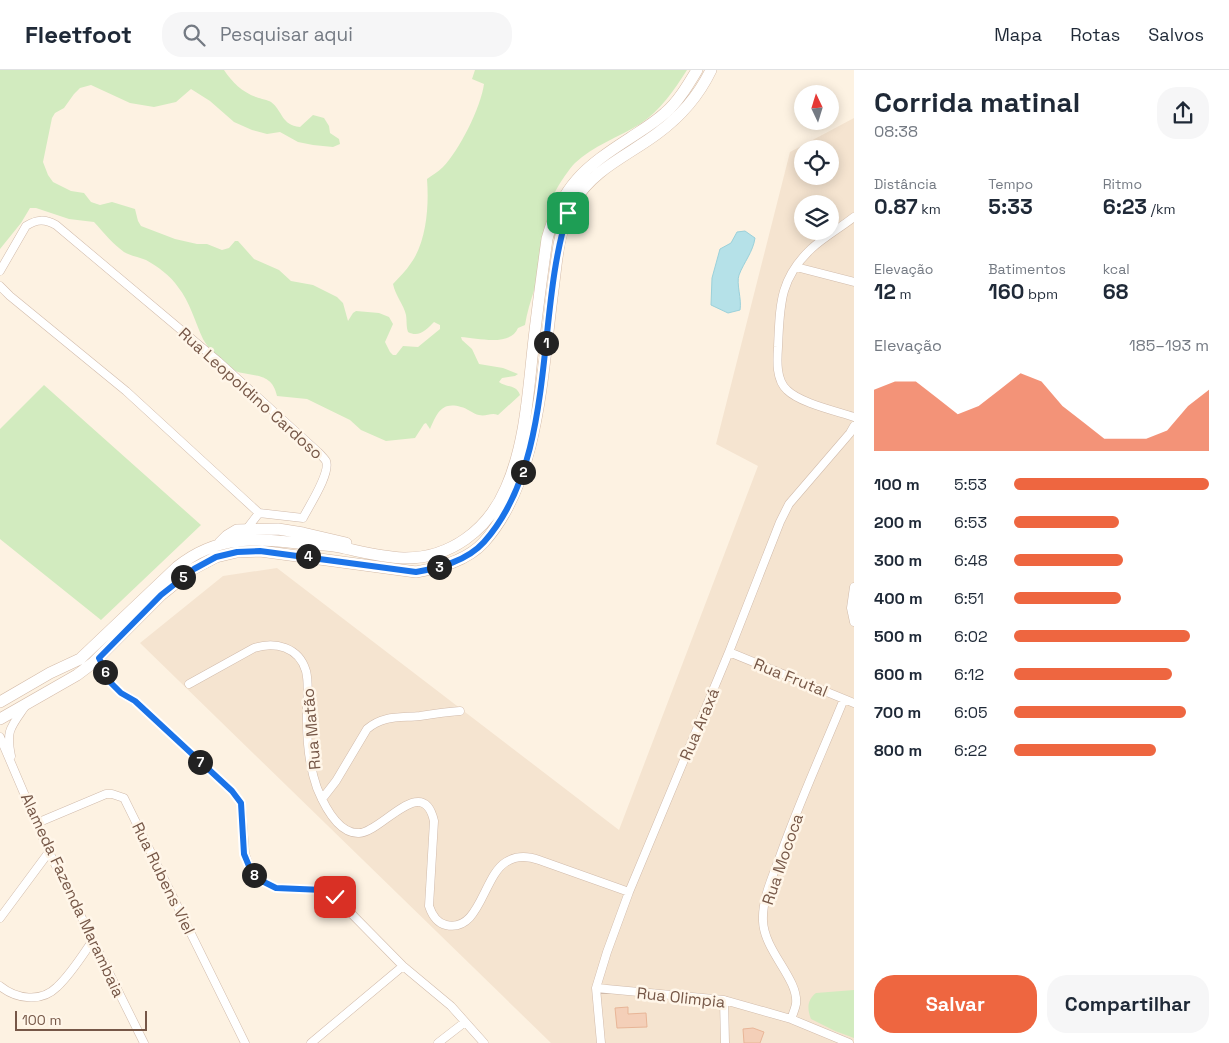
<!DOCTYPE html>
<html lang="pt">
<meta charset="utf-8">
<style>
body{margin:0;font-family:"Space Grotesk",sans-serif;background:#f6f6f7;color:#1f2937;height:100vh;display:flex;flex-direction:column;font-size:19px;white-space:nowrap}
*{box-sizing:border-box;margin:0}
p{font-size:16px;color:#747a83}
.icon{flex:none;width:28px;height:28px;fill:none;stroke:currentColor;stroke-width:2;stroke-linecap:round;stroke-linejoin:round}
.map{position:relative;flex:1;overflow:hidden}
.sheet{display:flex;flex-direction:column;background:#fff;width:375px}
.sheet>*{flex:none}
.needle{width:32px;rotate:356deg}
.tools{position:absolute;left:794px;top:15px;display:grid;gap:10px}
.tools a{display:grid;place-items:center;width:45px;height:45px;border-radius:50%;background:#fff;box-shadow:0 2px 12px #0003;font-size:25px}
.scale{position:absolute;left:15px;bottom:12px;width:132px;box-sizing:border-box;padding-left:5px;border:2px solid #765747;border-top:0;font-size:14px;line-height:18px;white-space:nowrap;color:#765747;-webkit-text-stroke:4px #fff6e9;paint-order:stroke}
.pin{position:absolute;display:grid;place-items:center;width:42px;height:42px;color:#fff;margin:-21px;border-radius:10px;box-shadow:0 2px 8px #0006}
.km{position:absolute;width:25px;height:25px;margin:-12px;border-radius:50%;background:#222;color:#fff;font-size:14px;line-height:25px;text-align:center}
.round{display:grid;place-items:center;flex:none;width:52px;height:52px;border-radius:20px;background:#f6f6f7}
.overview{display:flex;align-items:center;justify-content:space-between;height:85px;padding:0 20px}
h1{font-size:28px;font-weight:700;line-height:38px}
.metrics{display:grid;grid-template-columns:repeat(3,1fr);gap:8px;height:85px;padding:5px 20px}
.metrics div{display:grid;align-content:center}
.metrics b{font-size:21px;font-weight:700}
.metrics small{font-size:14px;font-weight:400}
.metrics p{font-size:14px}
.chart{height:140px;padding:10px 20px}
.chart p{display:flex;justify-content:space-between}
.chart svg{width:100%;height:90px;margin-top:5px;fill:#ee6640;opacity:.7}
.action{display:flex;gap:10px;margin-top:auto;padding:10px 20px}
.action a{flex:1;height:58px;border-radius:20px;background:#ee6640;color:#fff;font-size:20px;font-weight:700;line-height:58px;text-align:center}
.action a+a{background:#f6f6f7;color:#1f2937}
ul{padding:0 20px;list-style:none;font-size:16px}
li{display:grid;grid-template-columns:80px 60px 1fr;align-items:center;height:38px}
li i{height:12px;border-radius:6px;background:#ee6640}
header{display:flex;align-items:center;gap:30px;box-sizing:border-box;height:70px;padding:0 25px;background:#fff;border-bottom:1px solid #e0e1e3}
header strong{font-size:24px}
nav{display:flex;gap:28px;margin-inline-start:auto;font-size:18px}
.search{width:350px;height:45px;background:#f6f6f7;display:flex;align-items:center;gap:12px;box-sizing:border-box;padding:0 18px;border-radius:20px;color:#747a83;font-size:19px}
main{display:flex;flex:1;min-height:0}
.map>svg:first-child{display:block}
</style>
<header>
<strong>Fleetfoot</strong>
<div class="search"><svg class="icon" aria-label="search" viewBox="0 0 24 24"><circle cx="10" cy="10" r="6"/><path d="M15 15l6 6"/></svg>Pesquisar aqui</div>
<nav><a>Mapa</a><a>Rotas</a><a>Salvos</a></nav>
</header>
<main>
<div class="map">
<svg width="854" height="973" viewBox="0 0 854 973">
<rect width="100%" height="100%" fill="#fdf2e2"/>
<!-- residential -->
<path fill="#f5e4d0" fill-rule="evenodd" d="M854,48V973H551L140,573L223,506L277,498L619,760L758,396L716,374L790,82ZM802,79H830V106H802ZM802,134H830V161H802Z"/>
<!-- green -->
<path fill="#d2ebbf" d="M0,0H224C232,12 242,22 256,27C261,29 268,30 271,32C283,41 281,55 300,57L313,45L324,48L329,56L330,63L339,69L340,74L333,77L313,75L298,72L280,62L267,64L252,60L234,52L210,31L191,19L176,32L154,37L130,33L91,15L80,18L74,24L64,38L55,43L52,48L43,92L48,105L53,112L71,121L84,123L91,132L100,135L112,132L135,139L138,151L141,156L175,169L197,174H207L222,180L229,178L235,171H238L254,189L279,200L291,211L313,215L337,227L343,233L348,251L353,243L356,241L379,243L389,247L393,254L385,272L390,282L393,285H396L403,276L418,277L440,259V255L434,252C426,260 419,268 408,262C406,256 407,251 406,245C404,235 395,225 393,214C399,207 406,201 411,193C427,171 429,135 427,109C432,105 438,102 443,97C459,81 481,37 484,14L472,9L475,0H687C674,20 661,40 640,54C619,67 593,76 575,93C569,99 556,118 554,125C548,144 548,166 544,185C539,209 529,231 525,255L518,258C510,277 478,268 461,267L462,270L472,279L479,294L503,298L518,304L515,306L502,308L499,312C507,318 516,314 520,325L498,345C491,342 486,347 479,345C473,344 467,338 461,337C441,331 437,344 430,359L426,353L424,354L415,368L386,371L361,360L350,350L307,329L277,326C271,296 242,311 225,295C218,288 208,278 203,269C195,252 190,232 178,217C171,206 157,196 146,190C139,187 131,186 124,182C113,174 104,163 94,152L69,149L36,138H30L21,153L0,179Z
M44,315L201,455L101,550L0,469V359Z
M854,920V968L835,961L811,949C807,939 807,930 816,923Z"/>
<!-- water -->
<path fill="#b5e1e8" stroke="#9bd1da" d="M745,161L755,168C753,182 744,192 739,205C736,214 742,229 740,240L728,243L711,235L712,208L720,179L731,173L737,162Z"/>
<!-- building -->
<path fill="#f4cfb8" stroke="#e8b597" d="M628,937V944L646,943L647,957L617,958L615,938Z
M753,958L764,962L760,973H744L743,959Z"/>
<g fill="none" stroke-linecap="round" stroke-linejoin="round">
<!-- street casing -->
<g stroke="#d1bbab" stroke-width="9">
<path id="street" d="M854,147C840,158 824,167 811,179C779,209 780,236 778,277C777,291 776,310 787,320C800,333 836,341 854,347
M796,197L854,212
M0,201L26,156C37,149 45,149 56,155L218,291L318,382C320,384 324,388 326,391C331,403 309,436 303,448
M0,216L10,226L126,321L259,443L303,448
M246,460L259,443
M854,517L851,538L854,552
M729,582L854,633
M99,588L111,613L121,623L135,631L232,721L241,733L245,784L249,796L256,808L276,818L323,820L335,827L403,896L451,936L484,973
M189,614L254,578C275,571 299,577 306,601C310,617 306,635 307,651C307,672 310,698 317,718C324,735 338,764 359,763C381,763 423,702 434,751L429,836C432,845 437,853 446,855C480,863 483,806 506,792C517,785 528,786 539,790L629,822
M0,667L49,782L144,973
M11,686C6,661 10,658 24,638
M322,729L336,711L367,659C383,645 400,648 420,646C433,644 447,642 460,641
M37,753L106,724H112L124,728L245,973
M0,848L49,782
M0,916C16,929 41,933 57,917C71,904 82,886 93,870
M596,918L724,930L791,949L849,973
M724,930L725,973
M791,949C793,944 795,939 796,934C799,909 764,881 763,851C762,831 771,810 778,792C797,737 822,683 844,629
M311,973L403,896
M438,973L465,952
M601,973L596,918L607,882L629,822L729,582L780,452L789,434L850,363L854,356"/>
</g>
<!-- secondary casing -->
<g stroke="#d4bba8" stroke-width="12">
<path id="secondary" d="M220,473L227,466L237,460L278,459L303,463L346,473
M0,632L50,603L80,589L177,497C218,464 257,468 306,474C319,475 332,475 344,478C363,482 383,487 403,488C450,489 488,460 506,418C525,375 528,324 533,278C537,241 542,205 547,169C562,115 585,97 630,68C642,60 654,53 665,43C678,32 688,15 697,0
M0,649L77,605L93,593L161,525L193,499L216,487L237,482L260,481L416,502C439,498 467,491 484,472C540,409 542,300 553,220C557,190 558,158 574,132C593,99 629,85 658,63C681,46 699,25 711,0"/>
</g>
<!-- street -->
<use href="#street" stroke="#fff" stroke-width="8"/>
<!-- secondary -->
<use href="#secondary" stroke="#fff" stroke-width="11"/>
</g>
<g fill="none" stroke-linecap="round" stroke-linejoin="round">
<!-- route casing -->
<g stroke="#fff" stroke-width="10">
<path id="route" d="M335,827L323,820L276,818L256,808L249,796L244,784L241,733L232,721L135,631L121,623L111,613L99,588L161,525L194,499L216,487L237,482L260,481L416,502C439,498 467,491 484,472C558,389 535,243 568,143"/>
</g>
<!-- route -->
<use href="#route" stroke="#1a73e8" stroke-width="6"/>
</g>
<g text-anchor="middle" stroke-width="5" stroke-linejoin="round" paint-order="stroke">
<!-- street labels -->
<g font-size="16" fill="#765747" stroke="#fff6e9">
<text transform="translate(251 323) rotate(42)" y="6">Rua Leopoldino Cardoso</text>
<text transform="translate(791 607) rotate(22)" y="6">Rua Frutal</text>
<text transform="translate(699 654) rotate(-67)" y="6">Rua Araxá</text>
<text transform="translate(311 659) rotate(-95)" y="6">Rua Matão</text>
<text transform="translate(782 789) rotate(-71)" y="6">Rua Mococa</text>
<text transform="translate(164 808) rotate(64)" y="6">Rua Rubens Viel</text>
<text transform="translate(73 825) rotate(65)" y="6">Alameda Fazenda Marambaia</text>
<text transform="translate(681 927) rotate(6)" y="6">Rua Olimpia</text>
</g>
</g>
</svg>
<div class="tools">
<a><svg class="needle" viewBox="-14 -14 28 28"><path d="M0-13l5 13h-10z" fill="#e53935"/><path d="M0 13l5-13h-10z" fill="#747a83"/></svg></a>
<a><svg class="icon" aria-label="locate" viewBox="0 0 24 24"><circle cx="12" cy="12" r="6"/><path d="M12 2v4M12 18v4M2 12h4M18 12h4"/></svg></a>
<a><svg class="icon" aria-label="layers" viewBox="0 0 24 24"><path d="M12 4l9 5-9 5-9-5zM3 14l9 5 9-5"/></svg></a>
</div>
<div class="scale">100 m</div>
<div class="pin" style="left:568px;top:143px;background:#1e9e55"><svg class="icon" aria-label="arrive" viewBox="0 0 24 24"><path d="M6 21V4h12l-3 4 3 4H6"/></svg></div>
<div class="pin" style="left:335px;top:827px;background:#d93025"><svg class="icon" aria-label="check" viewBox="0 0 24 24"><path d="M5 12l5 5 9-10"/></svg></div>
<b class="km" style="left:546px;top:273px">1</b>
<b class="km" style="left:523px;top:402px">2</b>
<b class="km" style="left:439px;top:497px">3</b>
<b class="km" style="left:308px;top:486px">4</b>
<b class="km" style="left:183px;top:507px">5</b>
<b class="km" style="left:105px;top:602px">6</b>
<b class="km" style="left:200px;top:692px">7</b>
<b class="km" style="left:254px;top:805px">8</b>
</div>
<section class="sheet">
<div class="overview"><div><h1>Corrida matinal</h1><p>08:38</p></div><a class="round"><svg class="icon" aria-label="share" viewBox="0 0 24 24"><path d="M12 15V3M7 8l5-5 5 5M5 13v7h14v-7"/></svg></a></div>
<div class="metrics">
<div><p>Distância</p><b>0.87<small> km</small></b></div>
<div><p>Tempo</p><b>5:33</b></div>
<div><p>Ritmo</p><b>6:23<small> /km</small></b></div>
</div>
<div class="metrics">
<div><p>Elevação</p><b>12<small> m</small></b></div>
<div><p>Batimentos</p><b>160<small> bpm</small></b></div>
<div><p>kcal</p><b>68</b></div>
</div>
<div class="chart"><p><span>Elevação</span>185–193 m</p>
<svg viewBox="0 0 160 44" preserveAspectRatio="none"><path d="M0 44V14L10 10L20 10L30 18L40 26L50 22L60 14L70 6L80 10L90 22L100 30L110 38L120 38L130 38L140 34L150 22L160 14V44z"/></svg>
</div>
<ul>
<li><b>100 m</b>5:53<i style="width:100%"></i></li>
<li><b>200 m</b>6:53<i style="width:54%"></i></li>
<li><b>300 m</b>6:48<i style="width:56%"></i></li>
<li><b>400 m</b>6:51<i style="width:55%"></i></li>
<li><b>500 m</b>6:02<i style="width:90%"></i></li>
<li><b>600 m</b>6:12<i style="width:81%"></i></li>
<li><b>700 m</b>6:05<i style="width:88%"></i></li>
<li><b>800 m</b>6:22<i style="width:73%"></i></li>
</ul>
<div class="action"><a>Salvar</a><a>Compartilhar</a></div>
</section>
</main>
